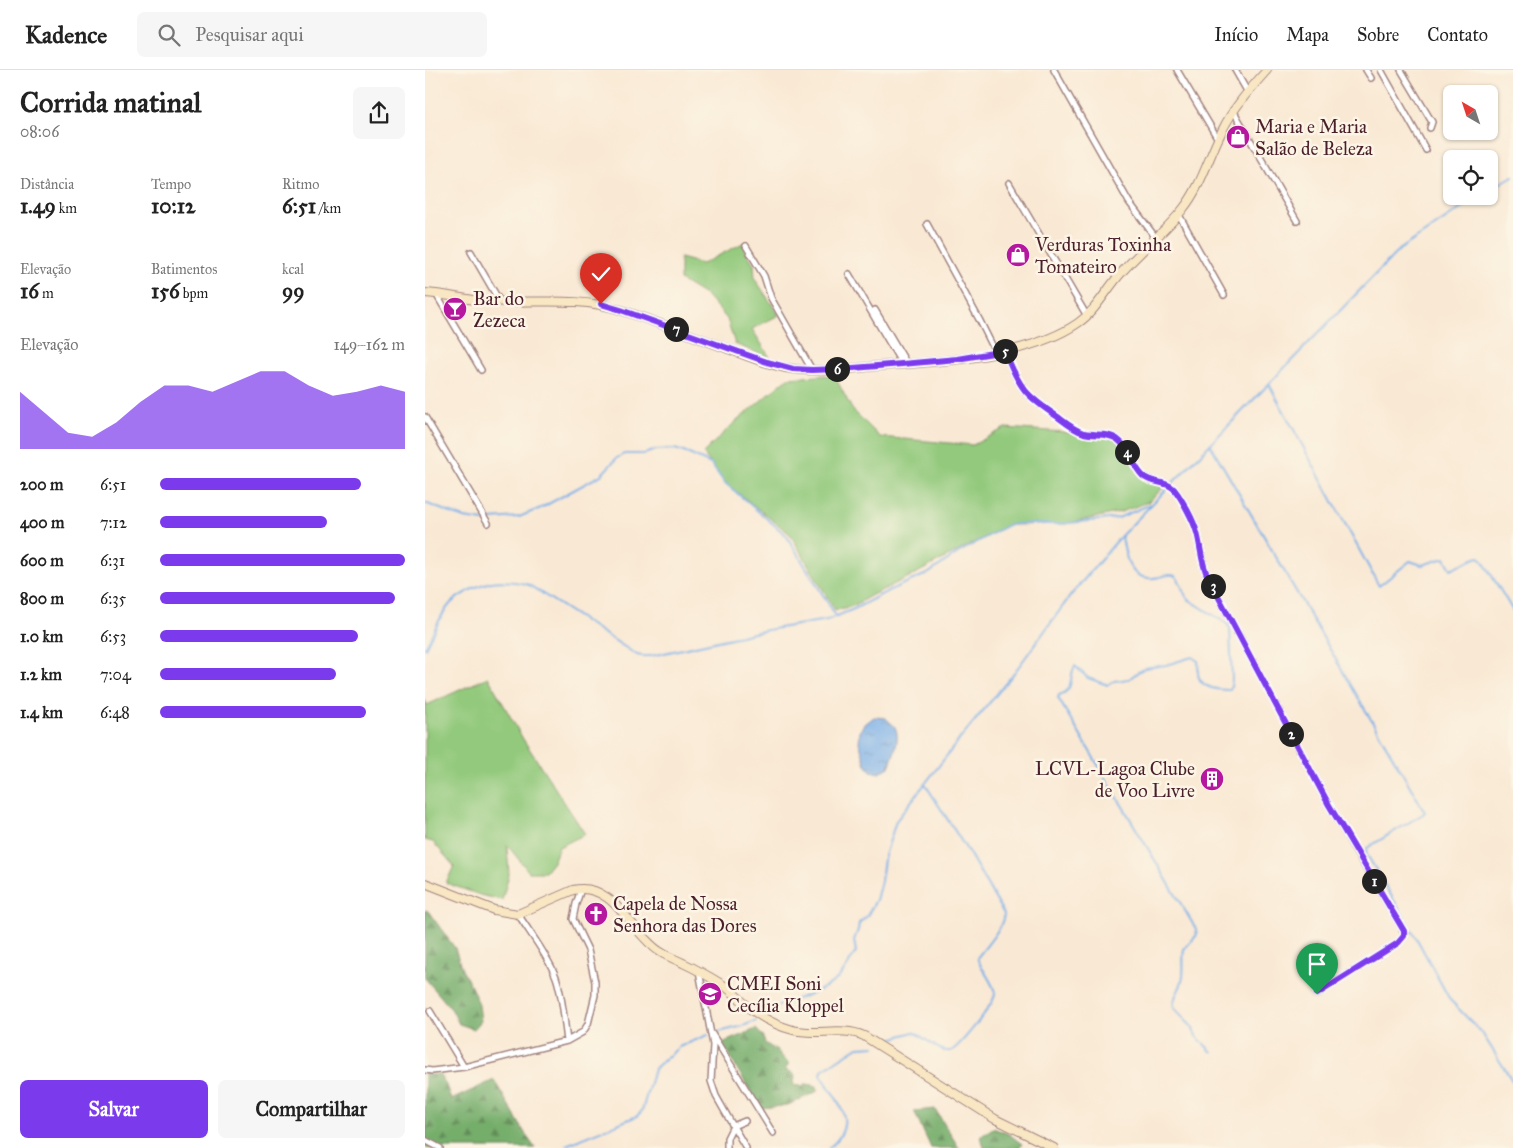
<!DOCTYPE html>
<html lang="pt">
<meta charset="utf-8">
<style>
body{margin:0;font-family:"IM FELL Great Primer",serif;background:#f6f6f6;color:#222;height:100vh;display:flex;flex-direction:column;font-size:19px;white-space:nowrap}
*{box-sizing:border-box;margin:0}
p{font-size:16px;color:#767676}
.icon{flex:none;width:28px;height:28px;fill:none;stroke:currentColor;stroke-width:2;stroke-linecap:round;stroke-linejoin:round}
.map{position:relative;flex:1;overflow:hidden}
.details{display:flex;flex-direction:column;background:#fff;width:425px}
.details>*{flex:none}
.needle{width:32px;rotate:321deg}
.buttons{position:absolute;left:1018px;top:15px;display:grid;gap:10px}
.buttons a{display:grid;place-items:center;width:55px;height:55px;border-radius:8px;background:#fff;box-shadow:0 1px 4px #0004;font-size:25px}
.pin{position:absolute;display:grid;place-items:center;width:42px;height:42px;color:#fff;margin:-51px -21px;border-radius:50% 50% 50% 0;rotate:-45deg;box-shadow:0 0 5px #0007}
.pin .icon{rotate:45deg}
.km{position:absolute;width:25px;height:25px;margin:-12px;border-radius:50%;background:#222;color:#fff;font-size:14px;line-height:25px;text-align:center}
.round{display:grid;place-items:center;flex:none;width:52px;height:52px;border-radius:8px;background:#f6f6f6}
.headline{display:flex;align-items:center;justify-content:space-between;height:85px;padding:0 20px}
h1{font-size:28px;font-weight:800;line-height:38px}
.figures{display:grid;grid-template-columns:repeat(3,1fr);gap:8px;height:85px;padding:5px 20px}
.figures div{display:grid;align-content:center}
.figures b{font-size:21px;font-weight:800}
.figures small{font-size:14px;font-weight:400}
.figures p{font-size:14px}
.chart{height:140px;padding:10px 20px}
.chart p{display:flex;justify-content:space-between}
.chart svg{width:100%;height:90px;margin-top:5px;fill:#7c3aed;opacity:.7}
.button{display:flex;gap:10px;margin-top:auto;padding:10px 20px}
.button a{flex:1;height:58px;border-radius:8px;background:#7c3aed;color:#fff;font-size:20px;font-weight:800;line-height:58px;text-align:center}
.button a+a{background:#f6f6f6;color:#222}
ul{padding:0 20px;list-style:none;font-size:16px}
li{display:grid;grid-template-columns:80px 60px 1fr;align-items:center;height:38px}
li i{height:12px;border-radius:6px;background:#7c3aed}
header{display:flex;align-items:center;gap:30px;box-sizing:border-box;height:70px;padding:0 25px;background:#fff;border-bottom:1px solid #e0e0e0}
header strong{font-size:24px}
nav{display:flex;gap:28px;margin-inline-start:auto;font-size:18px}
.search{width:350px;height:45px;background:#f6f6f6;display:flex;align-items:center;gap:12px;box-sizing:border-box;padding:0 18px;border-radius:8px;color:#767676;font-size:19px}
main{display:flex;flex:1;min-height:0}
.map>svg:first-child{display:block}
</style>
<header>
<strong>Kadence</strong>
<div class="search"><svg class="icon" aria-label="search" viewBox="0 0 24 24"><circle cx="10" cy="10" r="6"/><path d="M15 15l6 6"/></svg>Pesquisar aqui</div>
<nav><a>Início</a><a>Mapa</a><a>Sobre</a><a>Contato</a></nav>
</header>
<main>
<section class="details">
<div class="headline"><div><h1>Corrida matinal</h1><p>08:06</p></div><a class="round"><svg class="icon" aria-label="share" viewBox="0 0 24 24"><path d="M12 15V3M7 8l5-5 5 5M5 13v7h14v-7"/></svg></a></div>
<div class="figures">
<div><p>Distância</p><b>1.49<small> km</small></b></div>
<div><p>Tempo</p><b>10:12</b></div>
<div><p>Ritmo</p><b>6:51<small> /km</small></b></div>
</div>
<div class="figures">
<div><p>Elevação</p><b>16<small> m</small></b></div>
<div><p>Batimentos</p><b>156<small> bpm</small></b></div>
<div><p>kcal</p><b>99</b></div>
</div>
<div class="chart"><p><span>Elevação</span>149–162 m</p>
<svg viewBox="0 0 160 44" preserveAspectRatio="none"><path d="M0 44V16L10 26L20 36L30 38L40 31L50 21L60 13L70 13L80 16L90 11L100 6L110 6L120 13L130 18L140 16L150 13L160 16V44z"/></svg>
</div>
<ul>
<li><b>200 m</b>6:51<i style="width:82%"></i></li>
<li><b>400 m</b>7:12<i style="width:68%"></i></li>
<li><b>600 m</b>6:31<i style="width:100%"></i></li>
<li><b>800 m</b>6:35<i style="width:96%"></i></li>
<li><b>1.0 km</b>6:53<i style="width:81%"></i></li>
<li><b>1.2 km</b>7:04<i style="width:72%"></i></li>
<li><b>1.4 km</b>6:48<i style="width:84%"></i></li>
</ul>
<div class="button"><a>Salvar</a><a>Compartilhar</a></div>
</section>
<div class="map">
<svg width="1088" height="1078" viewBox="0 0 1088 1078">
<defs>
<pattern id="forest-firs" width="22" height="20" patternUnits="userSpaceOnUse" patternTransform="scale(1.25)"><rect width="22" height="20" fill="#75ad6b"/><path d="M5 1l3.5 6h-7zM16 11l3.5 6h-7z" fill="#628c58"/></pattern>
<pattern id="water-ripples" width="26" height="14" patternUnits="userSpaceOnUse" patternTransform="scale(1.25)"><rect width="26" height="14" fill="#7bb0e9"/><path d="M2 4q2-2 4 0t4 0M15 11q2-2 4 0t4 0" fill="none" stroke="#678fbd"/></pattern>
</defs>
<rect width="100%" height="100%" fill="#fcf5e5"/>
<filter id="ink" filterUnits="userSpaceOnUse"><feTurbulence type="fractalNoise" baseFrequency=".02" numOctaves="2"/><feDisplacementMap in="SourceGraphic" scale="10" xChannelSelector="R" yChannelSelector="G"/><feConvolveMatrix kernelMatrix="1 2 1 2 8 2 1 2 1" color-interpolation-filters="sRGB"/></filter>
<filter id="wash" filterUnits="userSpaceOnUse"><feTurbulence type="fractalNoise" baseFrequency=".0096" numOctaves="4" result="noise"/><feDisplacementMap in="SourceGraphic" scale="20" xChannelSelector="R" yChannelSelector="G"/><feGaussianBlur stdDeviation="1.12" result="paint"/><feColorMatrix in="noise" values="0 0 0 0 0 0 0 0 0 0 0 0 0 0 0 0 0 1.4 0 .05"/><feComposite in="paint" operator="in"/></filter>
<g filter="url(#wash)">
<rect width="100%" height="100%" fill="#f9e9d4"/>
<!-- built -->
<path fill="#ead1ec" d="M279,906L299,917L281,932L277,907Z"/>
<!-- grass -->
<path fill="#92c97b" stroke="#6e7453" d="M318,173L322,183L329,194L330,209L354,245L327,259L346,289L310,274L302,249L283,227L255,210V188L277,194Z
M409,305L427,339L455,367L548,375L580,358L684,365L691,368L713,400L739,417L723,432L696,442L640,454L583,455L486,506L447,525L428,536L410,540L365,464L299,412L278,383L307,355L363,308Z
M63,607L98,669L160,764L134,777L128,792L120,802H104L82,775L84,805L77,830L55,825L21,813L29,796L8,772L0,770V630L2,635Z"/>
<!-- forest -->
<path fill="url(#forest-firs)" stroke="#60664b" d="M0,840L3,841L30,878L37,900L45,914L54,935L56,951L49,959L34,954L27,940L0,908Z
M331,959L337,965L340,973L352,981L364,994L360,999L368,1003L370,1007L368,1015L376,1016L382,1014L392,1016V1021C388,1025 383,1025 378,1028C362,1038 353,1036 335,1038L297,973Z
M0,1003L7,1005L14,1004L21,1015L26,1030L69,1010L101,1065L110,1078H1L2,1077L0,1072Z
M510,1039L534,1078H506L489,1041Z
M568,1058L584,1064L597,1074L594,1078H559L556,1066Z"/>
<!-- water -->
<path fill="url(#water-ripples)" stroke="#62688a" d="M449,647L461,648C463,651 468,654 470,657C476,669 468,686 464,697L454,703L446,701L441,695L434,672L435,662L440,654Z"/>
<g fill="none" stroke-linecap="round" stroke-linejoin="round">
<!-- stream -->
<path stroke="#7bb0e9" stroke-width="2" d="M1064,120L1088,106
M844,314L954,516L985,491L997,495L1020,488L1026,499L1053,487L1056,488L1088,541
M785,374L1000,742L998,744L942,778L941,783L993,871L1025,930L1057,963L1088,1012
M0,433L39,448L59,451
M65,449L94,447L116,438L176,405L192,388L199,384H219L231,380L250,379L264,384L286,394L299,412L361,465L411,546
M697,467C701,489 704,514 735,507C740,506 746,503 750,506C755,508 758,524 763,529L801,553L805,558L807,609L806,617L804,620C792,620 775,618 773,604C773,599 774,596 773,591L767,587L741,595L720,598L713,602L704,609L689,611L683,615L663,608L650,596C643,608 650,621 634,625L633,628L771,859L772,865L759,879C757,890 760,901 757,911C755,921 747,927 749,938L767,957L771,966L787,982
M0,578C8,564 14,547 25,534C34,525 53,515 66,512C75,510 95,512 104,515L212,585L217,586H226L342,560L402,550L429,539L465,520L504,503L533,483L583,455L592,454H635L693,448L726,434
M342,942C365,928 393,926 413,908C420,902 425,890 431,882L429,870L433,860L434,853L442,846L451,830L456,811L459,789L471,751L534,670L589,603L646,525L696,466L974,180L1055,126
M294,962L318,956L331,951
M459,971L488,962L494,965L513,978L520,981H526C535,976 571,932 570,923C569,914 556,898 552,888C560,877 578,858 579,844L544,783L500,714
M141,1075L212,1046L217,1041L229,999L254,977L283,965
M404,1078C435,1053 412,1031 396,1005L397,1000L433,977L450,976"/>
</g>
</g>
<g filter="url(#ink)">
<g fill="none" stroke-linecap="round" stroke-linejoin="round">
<!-- street casing -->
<g stroke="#a28480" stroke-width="8">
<path id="street" d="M629,0L704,132L731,168
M752,0L793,69
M810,0L822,21
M941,0L946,8
M956,0L1001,80
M976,0L1007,52L1005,58
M808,40L872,151
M584,113L662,246
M754,145L799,225
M502,154L555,251L571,283
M321,176L339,206L346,228L387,300
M46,182L75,232
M424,204L477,294
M11,224L56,300
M450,240L482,294
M580,281C593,318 601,326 633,347C641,353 649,360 659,363C670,366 682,362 692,369C705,378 706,396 718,406C727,414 740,410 749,419C757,429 769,450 772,463C776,477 776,493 783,507L904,735L934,787L977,858L979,866L973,873L892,924
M0,347L63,453
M93,844C105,863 123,886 131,907C138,927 139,950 142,971
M274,901L288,975L286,1011L291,1026L308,1056L302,1068V1078
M5,941L39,997
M287,964L348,1063
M0,1000L7,1001L39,997L142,971L158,962L163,954L170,925V912L163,880L148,849L151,834L156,819
M320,1051L308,1056L321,1078
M0,1070L15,1078"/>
</g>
<!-- secondary casing -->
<g stroke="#a28480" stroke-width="10">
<path id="secondary" d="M0,223C21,224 41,230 61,231C108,234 150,226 196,240C231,252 266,265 301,278C320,285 340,294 361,298C391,303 423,299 453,296C513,292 602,288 653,253C672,240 682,218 697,202C716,180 740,162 758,139C776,117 784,86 797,61C808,38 825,19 842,0
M0,813L69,840L93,844L148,820C189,811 206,863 234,881C241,886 250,889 258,893C271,899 285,907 298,915C309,922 317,932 327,940C339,949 353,956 368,960C391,966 417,956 439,966L570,1049L629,1078"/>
</g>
<!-- street -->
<use href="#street" stroke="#fff" stroke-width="5"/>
<!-- secondary -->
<use href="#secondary" stroke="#f9e7c3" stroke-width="8"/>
</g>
</g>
<g fill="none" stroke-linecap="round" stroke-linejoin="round" filter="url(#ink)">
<!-- route casing -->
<g stroke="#fff" stroke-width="10">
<path id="route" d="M176,234L196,240L342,292L368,299L387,300L416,299L477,294L532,289L580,281C594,318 601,326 633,347C641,353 649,360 659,363C670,366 682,362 692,369C705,378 707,396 718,406C727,414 740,410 749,419C757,429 769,451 772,463C776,477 776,493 783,507L904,735L979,861V866L973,873L892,924"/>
</g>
<!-- route -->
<use href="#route" stroke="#7c3aed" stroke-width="6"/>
</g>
<!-- icons -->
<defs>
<g id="shop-disc" transform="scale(1.25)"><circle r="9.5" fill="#b5179e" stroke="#fcf5e5"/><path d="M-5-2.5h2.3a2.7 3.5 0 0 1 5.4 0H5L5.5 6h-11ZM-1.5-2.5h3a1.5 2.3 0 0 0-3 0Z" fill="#fff"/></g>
<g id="bar-disc" transform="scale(1.25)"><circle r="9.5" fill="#b5179e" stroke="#fcf5e5"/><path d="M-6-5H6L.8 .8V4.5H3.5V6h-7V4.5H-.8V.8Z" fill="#fff"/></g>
<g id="building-disc" transform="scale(1.25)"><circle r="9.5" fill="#b5179e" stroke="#fcf5e5"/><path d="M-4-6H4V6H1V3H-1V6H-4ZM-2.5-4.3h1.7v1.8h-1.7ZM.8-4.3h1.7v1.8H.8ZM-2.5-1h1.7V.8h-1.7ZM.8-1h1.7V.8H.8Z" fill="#fff"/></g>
<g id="church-disc" transform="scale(1.25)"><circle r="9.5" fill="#b5179e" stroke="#fcf5e5"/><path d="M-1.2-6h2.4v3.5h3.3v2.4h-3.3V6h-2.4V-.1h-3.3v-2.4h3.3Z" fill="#fff"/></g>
<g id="school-disc" transform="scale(1.25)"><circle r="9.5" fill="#b5179e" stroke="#fcf5e5"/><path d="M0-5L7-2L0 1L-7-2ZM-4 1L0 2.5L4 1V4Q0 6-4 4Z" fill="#fff"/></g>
</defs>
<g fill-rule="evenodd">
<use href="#shop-disc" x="813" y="67"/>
<use href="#shop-disc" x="593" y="185"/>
<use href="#bar-disc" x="30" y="239"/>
<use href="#building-disc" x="787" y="709"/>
<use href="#church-disc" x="171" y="844"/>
<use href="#school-disc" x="285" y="924"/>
</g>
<g text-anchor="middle" stroke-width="5" stroke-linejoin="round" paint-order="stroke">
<!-- poi labels -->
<g font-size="19" fill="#4a1f2b" stroke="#fcf5e5" text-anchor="start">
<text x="830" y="63">Maria e Maria<tspan x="830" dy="22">Salão de Beleza</tspan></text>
<text x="610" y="181">Verduras Toxinha<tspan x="610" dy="22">Tomateiro</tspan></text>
<text x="48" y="235">Bar do<tspan x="48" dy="22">Zezeca</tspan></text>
<text x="770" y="705" text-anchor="end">LCVL-Lagoa Clube<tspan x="770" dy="22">de Voo Livre</tspan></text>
<text x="188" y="840">Capela de Nossa<tspan x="188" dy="22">Senhora das Dores</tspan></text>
<text x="302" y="920">CMEI Soni<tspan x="302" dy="22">Cecília Kloppel</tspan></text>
</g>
</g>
</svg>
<div class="buttons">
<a><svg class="needle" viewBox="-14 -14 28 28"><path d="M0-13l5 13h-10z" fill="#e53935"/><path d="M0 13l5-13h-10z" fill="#767676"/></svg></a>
<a><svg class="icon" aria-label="locate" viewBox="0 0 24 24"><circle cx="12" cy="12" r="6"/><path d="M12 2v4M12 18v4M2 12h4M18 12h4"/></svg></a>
</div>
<div class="pin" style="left:892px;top:924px;background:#1e9e55"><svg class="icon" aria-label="arrive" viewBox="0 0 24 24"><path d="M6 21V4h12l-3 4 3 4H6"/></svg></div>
<div class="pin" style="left:176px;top:234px;background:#d93025"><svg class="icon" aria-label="check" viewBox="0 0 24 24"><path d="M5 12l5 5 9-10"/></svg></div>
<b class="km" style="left:949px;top:811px">1</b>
<b class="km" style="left:866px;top:664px">2</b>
<b class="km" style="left:788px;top:516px">3</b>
<b class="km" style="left:702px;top:382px">4</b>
<b class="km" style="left:580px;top:281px">5</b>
<b class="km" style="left:412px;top:299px">6</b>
<b class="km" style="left:251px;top:259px">7</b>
</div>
</main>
